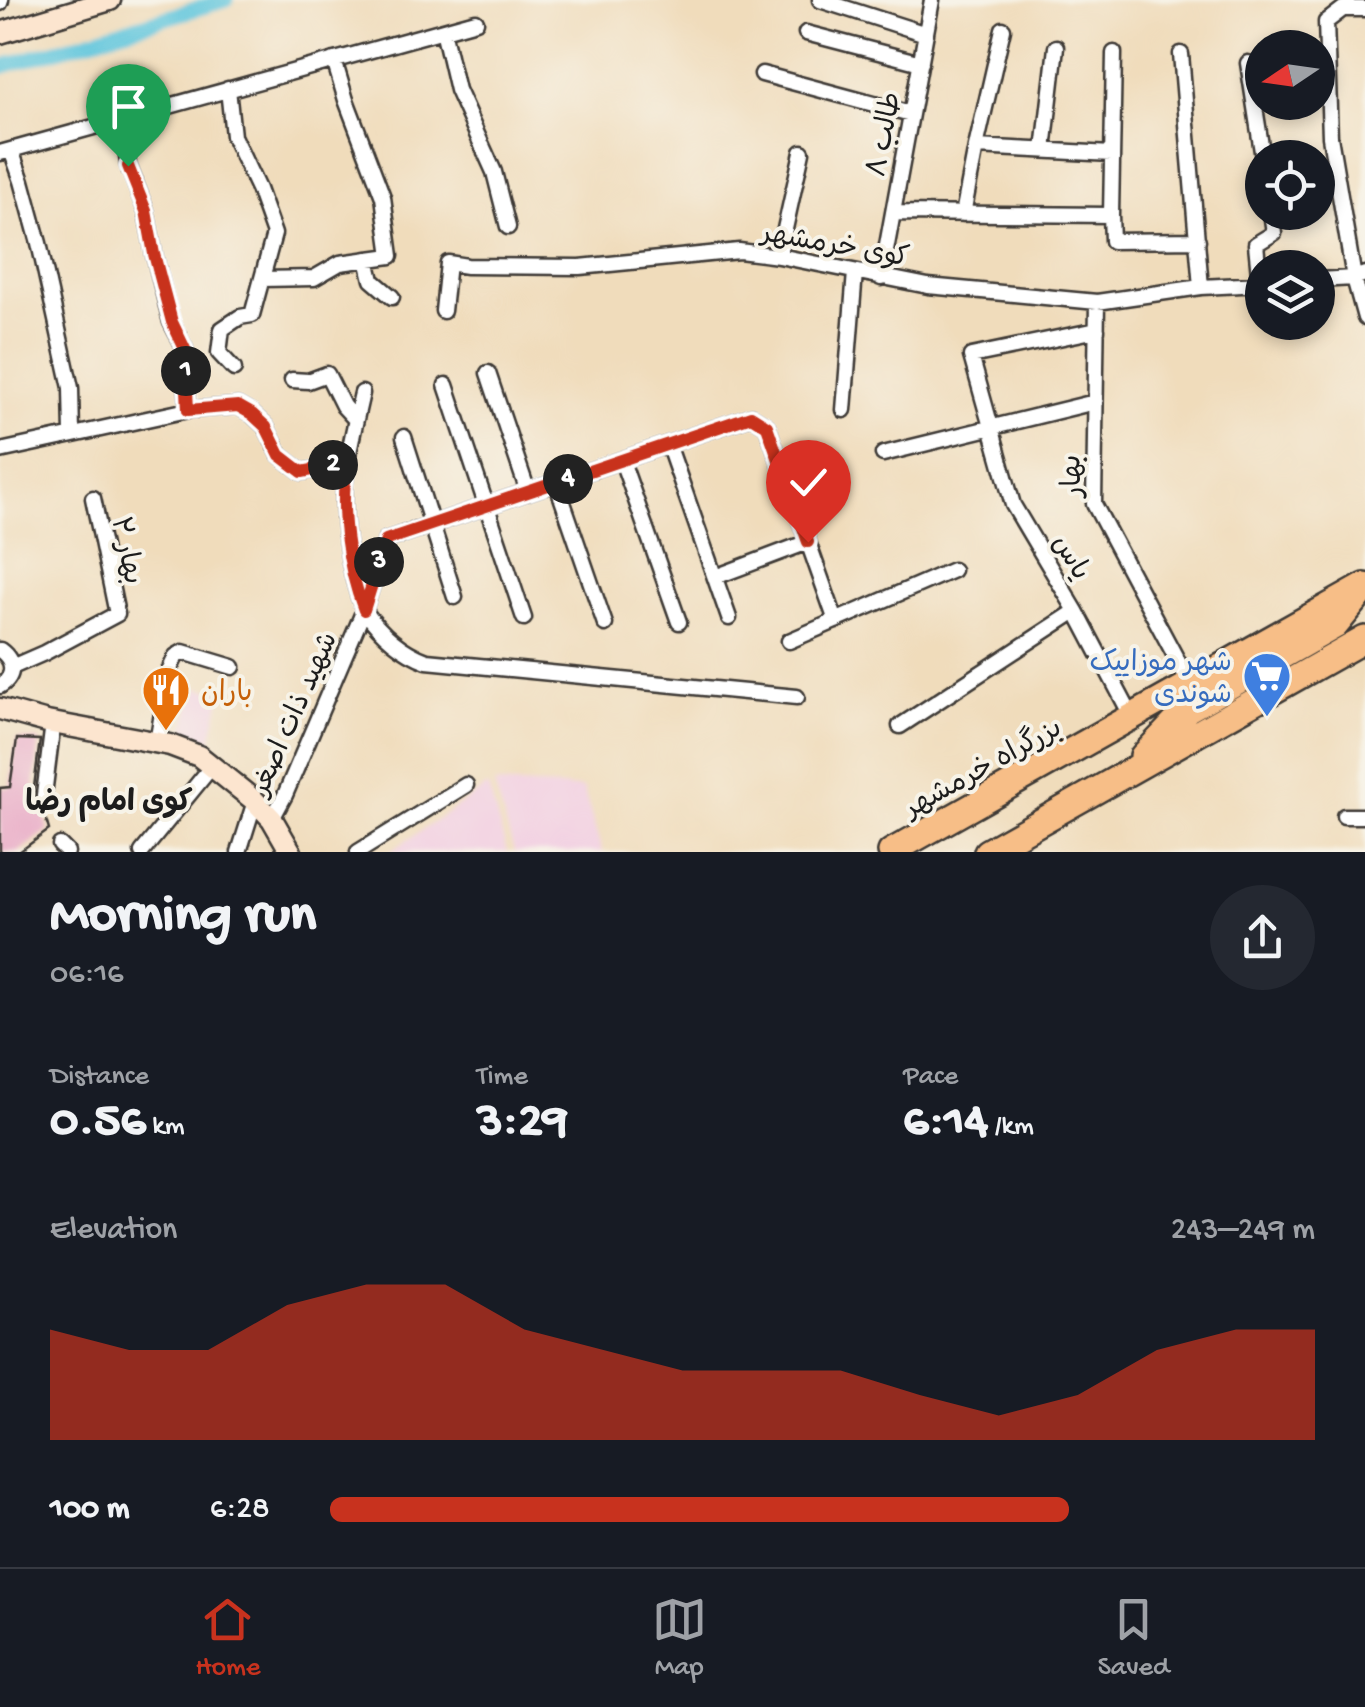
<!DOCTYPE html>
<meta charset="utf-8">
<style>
body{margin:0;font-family:"Gochi Hand","Playpen Sans Arabic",sans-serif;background:#242831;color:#f1f3f6;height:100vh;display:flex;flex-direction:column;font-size:38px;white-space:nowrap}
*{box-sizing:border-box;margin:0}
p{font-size:32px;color:#9ea1a6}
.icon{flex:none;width:55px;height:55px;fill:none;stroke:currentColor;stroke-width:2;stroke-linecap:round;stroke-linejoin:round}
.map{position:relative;height:852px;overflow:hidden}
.panel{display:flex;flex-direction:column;background:#171b24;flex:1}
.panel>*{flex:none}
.needle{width:65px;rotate:257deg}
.fabs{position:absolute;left:1245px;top:30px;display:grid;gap:20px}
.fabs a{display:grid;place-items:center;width:90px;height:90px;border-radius:50%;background:#171b24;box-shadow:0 5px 15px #0003;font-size:50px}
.pin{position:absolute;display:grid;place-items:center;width:85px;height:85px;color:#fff;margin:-102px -42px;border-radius:50% 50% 50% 0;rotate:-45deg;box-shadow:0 0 10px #0007}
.pin .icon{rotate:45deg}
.km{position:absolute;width:50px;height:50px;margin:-25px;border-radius:50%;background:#222;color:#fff;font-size:28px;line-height:50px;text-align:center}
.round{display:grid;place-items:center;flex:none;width:105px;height:105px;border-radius:52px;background:#242831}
.overview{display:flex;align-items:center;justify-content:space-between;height:170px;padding:0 50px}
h1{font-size:55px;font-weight:800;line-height:75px}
.metrics{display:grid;grid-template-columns:repeat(3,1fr);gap:15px;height:170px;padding:10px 50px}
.metrics div{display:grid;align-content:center}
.metrics b{font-size:50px;font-weight:800}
.metrics small{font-size:28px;font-weight:400}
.metrics p{font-size:28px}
.chart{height:280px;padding:20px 50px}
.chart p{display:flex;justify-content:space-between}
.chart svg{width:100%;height:180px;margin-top:10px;fill:#c8321e;opacity:.7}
ul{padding:0 50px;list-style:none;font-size:32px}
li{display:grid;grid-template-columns:160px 120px 1fr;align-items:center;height:75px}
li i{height:25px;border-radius:12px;background:#c8321e}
.tabs{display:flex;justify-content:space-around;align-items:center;height:140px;border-top:2px solid #363941;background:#171b24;font-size:28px;color:#9ea1a6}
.tabs a{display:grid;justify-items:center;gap:5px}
.tabs .on{color:#c8321e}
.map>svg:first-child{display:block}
</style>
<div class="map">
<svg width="1365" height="852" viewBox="0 0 1365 852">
<rect width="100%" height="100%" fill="#f7f3e8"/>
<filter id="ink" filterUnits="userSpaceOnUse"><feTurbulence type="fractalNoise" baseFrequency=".01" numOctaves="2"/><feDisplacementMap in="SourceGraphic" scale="20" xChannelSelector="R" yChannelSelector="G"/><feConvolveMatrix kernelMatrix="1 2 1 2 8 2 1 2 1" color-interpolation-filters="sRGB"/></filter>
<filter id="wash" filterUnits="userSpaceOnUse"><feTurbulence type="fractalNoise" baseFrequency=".0048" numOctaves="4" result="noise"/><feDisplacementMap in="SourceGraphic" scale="40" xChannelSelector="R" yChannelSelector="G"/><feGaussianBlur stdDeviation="2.25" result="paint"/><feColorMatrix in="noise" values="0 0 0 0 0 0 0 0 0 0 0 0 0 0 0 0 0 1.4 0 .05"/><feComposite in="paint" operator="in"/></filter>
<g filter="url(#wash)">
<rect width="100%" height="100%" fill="#f0dcbb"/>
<!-- built -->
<path fill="#f2cfe2" d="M195,687L222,693L210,745L187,737L184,732Z
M494,784L583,788L602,852H514Z
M488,786L507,852H392L391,851Z"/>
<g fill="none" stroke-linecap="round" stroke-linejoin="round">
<!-- canal -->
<path stroke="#60c6dd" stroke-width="15" d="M0,67L226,0"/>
</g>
<g id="blocks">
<!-- building -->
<path fill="#e8a7c5" d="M17,739L40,740L32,803L36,811L44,813L49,830L19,852H0V788L10,787Z"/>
</g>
</g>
<g filter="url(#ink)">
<use href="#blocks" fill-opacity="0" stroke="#3c3934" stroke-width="2.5"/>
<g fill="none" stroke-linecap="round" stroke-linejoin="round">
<!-- street casing -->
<g stroke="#3c3934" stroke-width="19">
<path id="street" d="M820,0L926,34
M0,3L1,0
M1365,9H1343L1326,22L1330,137L1354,278L1365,318
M443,30L457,90L494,172L508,227
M806,33L921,63
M1181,54L1201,287
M1248,63L1263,158
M762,74L911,114
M228,89L233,136L258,189L274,234L252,315L240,317L222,329L219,353L234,369
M123,119L128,165L146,211L154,254L171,322L185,349L188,410
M976,147L1112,154
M11,150L22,181L39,243L71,388L72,435
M1044,150L1056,47
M0,153L476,21
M893,213L1111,215L1112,241L1198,240
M963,214L976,147L1003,29
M1111,215L1114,53
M779,256L802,152
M367,259L372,280L392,297
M881,278L932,0
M262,279L314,278L340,263L391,256L383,197L346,100L334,60
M1318,280L1354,278L1365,274
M1260,284L1256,244L1274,233L1271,212
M1097,302L1094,504L1190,684
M443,311L448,263L467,266L580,267L739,251L779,256L928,286L1097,302L1201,287L1262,284
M1097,330L971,356L1013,505L1076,611L1132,717
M488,373L528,492
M292,380L308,381L327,374L343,406L356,420
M446,385L524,618
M844,410L855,272
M404,437L455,597
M668,444L729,618
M0,451L188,410L238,406L252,414L266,427L280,455L302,472L348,463
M883,454L1095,402
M622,461L679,622
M556,482L605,624
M715,577L808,542
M789,641L953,570
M0,650C15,661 15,676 0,686
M12,667L44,653L117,614L93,498
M797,697L427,661C400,651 381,634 364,610L386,540L751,416L767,426L836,621
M900,726L1076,611
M157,743L169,671L176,656L183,652L233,667
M43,803L53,723
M1344,816H1365
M272,819L285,795L364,610C348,571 340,512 346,470C350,444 356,419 362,393
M60,845L67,852
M142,852L213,765
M239,852L255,801
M358,852L466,785"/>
</g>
<!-- secondary casing -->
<g stroke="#3c3934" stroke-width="25">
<path id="secondary" d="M0,33L110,0
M0,709L47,722L170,745L199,756L255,801L272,819L291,852"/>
</g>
<!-- highway casing -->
<g stroke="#3c3934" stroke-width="30">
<path id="highway" d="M1143,756L1187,710L1335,626L1361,594
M891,852L1365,586
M987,852L1365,639"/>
</g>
<!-- street -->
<use href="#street" stroke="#fff" stroke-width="14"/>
<!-- secondary -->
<use href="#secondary" stroke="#fce5cf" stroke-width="20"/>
<!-- highway -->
<use href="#highway" stroke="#f7be87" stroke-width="25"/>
</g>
</g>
<g fill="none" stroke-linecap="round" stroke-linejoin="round" filter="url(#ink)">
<!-- route casing -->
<g stroke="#fff" stroke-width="20">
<path id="route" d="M128,166L146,211L154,254L172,322L185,349L188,410L238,406L252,414L266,427L280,455L302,472L348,463C338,505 348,570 364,610L386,540L751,416L767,426L808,542"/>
</g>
<!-- route -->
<use href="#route" stroke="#c8321e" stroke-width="12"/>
</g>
<!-- icons -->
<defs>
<g id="supermarket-pin" transform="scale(2.5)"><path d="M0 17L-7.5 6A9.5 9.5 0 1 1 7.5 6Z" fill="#3f7fe0" stroke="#f7f3e8"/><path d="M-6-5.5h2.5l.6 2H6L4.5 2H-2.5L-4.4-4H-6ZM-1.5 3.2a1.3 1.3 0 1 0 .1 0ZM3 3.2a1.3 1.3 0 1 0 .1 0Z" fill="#fff"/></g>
<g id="restaurant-pin" transform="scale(2.5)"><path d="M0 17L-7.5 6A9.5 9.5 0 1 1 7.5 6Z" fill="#e8710a" stroke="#f7f3e8"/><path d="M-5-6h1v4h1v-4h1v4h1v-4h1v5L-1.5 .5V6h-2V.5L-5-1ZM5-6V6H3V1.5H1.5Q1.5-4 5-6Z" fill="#fff"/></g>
</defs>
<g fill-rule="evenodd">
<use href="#supermarket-pin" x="1267" y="676"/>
<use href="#restaurant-pin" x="166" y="690"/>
</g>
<g text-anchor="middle" stroke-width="8" stroke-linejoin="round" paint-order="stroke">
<!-- street labels -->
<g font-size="28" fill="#1c1c1c" stroke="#f7f3e8">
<text transform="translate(882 134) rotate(-79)" y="10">طالب ۸</text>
<text transform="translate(836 243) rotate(10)" y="10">کوی خرمشهر</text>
<text transform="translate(1070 476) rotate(-92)" y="10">بهار</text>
<text transform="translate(129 550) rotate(78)" y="10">بهار ۲</text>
<text transform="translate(1073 556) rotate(59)" y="10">یاس</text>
<text transform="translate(292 713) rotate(-66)" y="10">شهید ذات اصغر</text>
<text transform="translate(982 766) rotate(-29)" y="10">بزرگراه خرمشهر</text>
</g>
<!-- shop labels -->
<g font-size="28" fill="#366cbe" stroke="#f7f3e8" text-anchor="end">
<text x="1232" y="670">شهر موزاییک<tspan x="1232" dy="32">شوندی</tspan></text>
</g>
<!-- food labels -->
<g font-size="28" fill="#c56008" stroke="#f7f3e8" text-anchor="start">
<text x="201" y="700">باران</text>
</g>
<!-- neighbourhood labels -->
<g font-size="30" font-weight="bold" fill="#1c1c1c" stroke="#f7f3e8">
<text x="109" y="810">کوی امام رضا</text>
</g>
</g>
</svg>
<div class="fabs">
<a><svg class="needle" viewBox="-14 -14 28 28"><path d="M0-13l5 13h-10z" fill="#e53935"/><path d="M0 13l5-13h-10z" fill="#9ea1a6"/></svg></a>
<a><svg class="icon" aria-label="locate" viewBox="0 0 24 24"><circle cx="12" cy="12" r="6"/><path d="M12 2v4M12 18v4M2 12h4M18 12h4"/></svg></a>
<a><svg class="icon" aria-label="layers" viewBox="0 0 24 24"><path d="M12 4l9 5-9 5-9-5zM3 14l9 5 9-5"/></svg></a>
</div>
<div class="pin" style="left:128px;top:166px;background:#1e9e55"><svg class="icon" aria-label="arrive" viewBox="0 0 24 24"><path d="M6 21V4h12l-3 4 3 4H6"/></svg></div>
<div class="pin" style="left:808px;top:542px;background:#d93025"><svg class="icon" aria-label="check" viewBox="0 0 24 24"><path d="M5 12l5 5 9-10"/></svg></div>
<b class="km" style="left:186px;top:371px">1</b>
<b class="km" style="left:333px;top:465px">2</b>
<b class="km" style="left:379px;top:562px">3</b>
<b class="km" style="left:568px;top:479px">4</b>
</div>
<section class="panel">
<div class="overview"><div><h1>Morning run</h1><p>06:16</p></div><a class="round"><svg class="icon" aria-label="share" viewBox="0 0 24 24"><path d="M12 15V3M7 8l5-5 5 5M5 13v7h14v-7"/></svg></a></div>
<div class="metrics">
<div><p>Distance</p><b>0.56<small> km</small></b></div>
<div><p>Time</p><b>3:29</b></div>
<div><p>Pace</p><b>6:14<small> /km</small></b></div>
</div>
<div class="chart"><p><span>Elevation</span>243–249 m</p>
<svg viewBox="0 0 160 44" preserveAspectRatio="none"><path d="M0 44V17L10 22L20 22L30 11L40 6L50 6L60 17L70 22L80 27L90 27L100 27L110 33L120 38L130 33L140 22L150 17L160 17V44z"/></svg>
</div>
<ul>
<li><b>100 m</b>6:28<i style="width:75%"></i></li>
</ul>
</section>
<nav class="tabs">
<a class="on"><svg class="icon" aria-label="home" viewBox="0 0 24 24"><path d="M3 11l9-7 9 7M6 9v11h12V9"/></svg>Home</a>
<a><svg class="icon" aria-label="map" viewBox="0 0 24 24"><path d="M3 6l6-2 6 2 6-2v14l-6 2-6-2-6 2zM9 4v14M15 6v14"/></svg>Map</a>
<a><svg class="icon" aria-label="saved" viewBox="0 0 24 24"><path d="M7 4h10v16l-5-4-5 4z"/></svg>Saved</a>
</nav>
